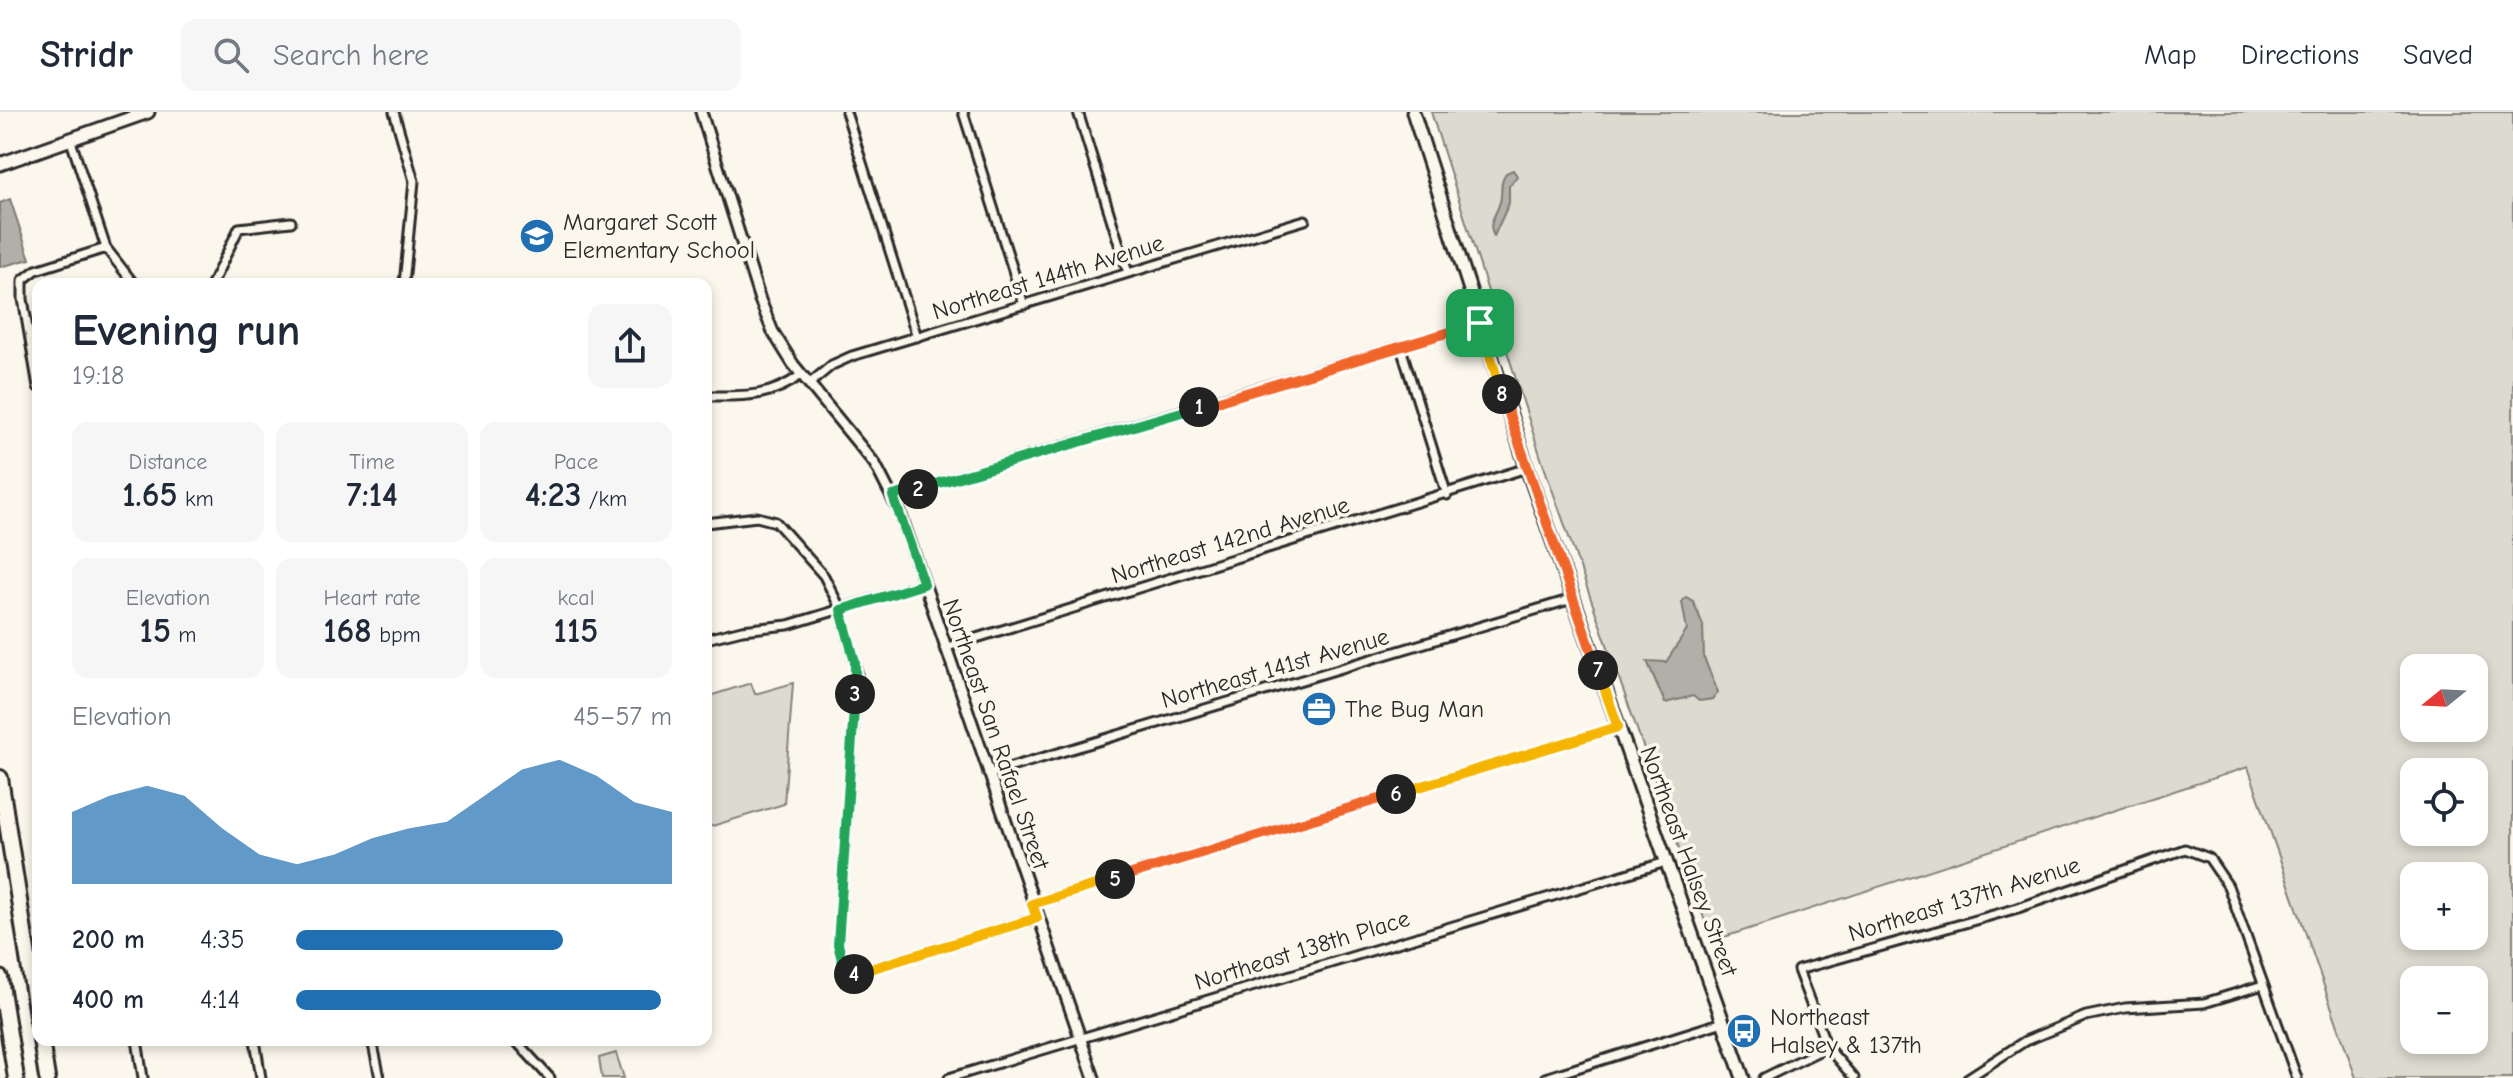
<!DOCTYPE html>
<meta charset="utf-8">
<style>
body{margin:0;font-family:"Comic Neue",sans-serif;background:#f6f6f7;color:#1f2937;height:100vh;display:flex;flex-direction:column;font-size:30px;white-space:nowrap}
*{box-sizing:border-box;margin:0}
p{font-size:26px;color:#747a83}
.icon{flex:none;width:44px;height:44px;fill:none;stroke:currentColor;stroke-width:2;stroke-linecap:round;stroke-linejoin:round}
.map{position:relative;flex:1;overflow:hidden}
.panel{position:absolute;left:32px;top:166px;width:680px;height:768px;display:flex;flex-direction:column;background:#fff;border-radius:16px;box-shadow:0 4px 12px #0003}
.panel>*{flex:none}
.needle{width:52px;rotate:252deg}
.tools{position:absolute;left:2400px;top:542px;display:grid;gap:16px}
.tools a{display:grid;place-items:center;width:88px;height:88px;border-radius:16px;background:#fff;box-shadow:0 4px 12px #0003;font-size:40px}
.pin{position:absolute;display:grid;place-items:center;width:68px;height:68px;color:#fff;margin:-34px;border-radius:16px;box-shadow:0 4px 12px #0006}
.km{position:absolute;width:40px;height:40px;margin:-20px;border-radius:50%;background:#222;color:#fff;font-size:22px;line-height:40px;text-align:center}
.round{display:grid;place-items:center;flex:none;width:84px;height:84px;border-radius:16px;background:#f6f6f7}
.overview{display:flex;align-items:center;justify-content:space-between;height:136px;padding:0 40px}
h1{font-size:44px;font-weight:700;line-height:60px}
.figures{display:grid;grid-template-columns:repeat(3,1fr);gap:12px;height:136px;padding:8px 40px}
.figures div{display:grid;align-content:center;border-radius:16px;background:#f6f6f7;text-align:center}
.figures b{font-size:34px;font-weight:700}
.figures small{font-size:22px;font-weight:400}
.figures p{font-size:22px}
.chart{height:224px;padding:16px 40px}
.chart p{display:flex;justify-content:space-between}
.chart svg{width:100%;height:144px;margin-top:8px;fill:#1f6fb2;opacity:.7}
ul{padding:0 40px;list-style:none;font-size:26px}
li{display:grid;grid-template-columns:128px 96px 1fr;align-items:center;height:60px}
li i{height:20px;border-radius:10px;background:#1f6fb2}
header{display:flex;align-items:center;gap:48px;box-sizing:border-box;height:112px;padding:0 40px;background:#fff;border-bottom:2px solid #e0e1e3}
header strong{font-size:38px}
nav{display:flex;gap:44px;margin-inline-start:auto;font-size:28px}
.search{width:560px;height:72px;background:#f6f6f7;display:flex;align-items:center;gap:20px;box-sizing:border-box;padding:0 28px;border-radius:16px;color:#747a83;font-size:30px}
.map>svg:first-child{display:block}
</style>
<header>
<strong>Stridr</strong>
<div class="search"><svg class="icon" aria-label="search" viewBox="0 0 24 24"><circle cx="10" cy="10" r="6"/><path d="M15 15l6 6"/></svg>Search here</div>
<nav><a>Map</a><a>Directions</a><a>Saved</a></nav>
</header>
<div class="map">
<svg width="2513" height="966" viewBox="0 0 2513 966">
<rect width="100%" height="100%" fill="#fbf7ec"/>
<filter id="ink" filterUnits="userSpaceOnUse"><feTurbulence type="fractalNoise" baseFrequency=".0125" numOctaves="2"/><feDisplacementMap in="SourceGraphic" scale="16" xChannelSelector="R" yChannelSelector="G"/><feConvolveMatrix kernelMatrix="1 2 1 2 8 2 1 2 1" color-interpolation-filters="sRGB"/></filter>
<g filter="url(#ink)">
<!-- green -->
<path fill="#dddad0" stroke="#84827e" stroke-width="2" fill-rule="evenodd" d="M1431,0H2513V966H2356L2248,655L1712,829L1541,346ZM2414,556H2474V616H2414ZM2414,660H2474V720H2414ZM2414,764H2474V824H2414ZM2414,868H2474V928H2414Z
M751,571L755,582L793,571L784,692L706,716V585Z
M616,941L624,966H602L599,946Z"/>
<!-- water -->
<path fill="#b1afa7" stroke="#7b7a75" stroke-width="2" d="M1513,58L1517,64L1509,74V91L1494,124C1487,112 1495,105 1499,93C1504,81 1498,72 1506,61Z
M10,87L30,147L0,155V91Z
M1686,485L1693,489L1703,513L1704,546L1718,580L1713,587L1699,589L1693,584L1665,591L1647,549L1666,550L1687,518L1682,490Z"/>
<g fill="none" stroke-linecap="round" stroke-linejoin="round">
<!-- minor casing -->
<g stroke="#2b2b2b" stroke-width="13">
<path id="minor" d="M394,0L414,69L404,172
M846,0L917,225
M963,0L1024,193
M1078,0L1128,161
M70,26L106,136L134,172
M212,172L239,116L291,110
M1401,236L1447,383
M809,272L832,253L852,244L1305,108
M38,275L23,187V168L36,158L106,136
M706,284C744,284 770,286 801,263
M893,384L1480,211
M706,411L757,405L776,410L824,464L841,498L857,560L838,832L846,864L1037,806
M706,527L742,518L788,513L924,472
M944,536L1527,356
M988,662L1572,487
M1032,792L1618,615
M137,928L143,966
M255,928L261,966
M372,928L380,966
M515,928L550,966
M949,966L1666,750
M1545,966L1723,910
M1764,966L1827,935
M1854,966L1827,935L1798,858L2018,796L2185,737L2209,746L2228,774L2297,966
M1968,966L2025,929L2086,904L2125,896L2204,891L2263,873"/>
</g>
<!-- tertiary casing -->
<g stroke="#2b2b2b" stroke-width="15">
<path id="tertiary" d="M701,0L760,188L773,220L793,252L875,352L900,401L1094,966"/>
</g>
<!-- secondary casing -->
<g stroke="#2b2b2b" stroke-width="17">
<path id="secondary" d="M1413,0L1527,356L1743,966
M0,52L148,0"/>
</g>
<!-- motorway casing -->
<g stroke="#2b2b2b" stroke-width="20">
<path id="motorway" d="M0,666L38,910
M0,866L16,966
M41,928L47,966"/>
</g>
<!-- minor -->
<use href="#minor" stroke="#fbf7ec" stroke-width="7"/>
<!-- tertiary -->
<use href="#tertiary" stroke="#fbf7ec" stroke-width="9"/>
<!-- secondary -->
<use href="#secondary" stroke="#fbf7ec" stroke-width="11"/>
<!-- motorway -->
<use href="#motorway" stroke="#fbf7ec" stroke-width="14"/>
</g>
</g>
<g fill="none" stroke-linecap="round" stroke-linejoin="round" filter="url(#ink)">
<!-- split-1 casing -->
<g stroke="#fff" stroke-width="16">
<path id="split-1" d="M1199,295L1480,211"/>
</g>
<!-- split-2 casing -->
<g stroke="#fff" stroke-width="16">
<path id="split-2" d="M918,377L1199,295"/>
</g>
<!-- split-3 casing -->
<g stroke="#fff" stroke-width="16">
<path id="split-3" d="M855,582V550L841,498L924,472L893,384L918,377"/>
</g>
<!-- split-4 casing -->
<g stroke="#fff" stroke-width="16">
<path id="split-4" d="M854,862L846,864L838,832L855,582"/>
</g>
<!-- split-5 casing -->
<g stroke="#fff" stroke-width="16">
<path id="split-5" d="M854,862L1037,806L1032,792L1115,767"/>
</g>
<!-- split-6 casing -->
<g stroke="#fff" stroke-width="16">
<path id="split-6" d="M1115,767L1396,682"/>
</g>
<!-- split-7 casing -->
<g stroke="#fff" stroke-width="16">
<path id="split-7" d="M1396,682L1618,615L1598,558"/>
</g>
<!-- split-8 casing -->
<g stroke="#fff" stroke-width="16">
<path id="split-8" d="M1502,282L1598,558"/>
</g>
<!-- split-9 casing -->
<g stroke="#fff" stroke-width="16">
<path id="split-9" d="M1480,211L1502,282"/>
</g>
<!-- split-1 -->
<use href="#split-1" stroke="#f0652b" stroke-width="10"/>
<!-- split-2 -->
<use href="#split-2" stroke="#22a559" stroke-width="10"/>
<!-- split-3 -->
<use href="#split-3" stroke="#22a559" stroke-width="10"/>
<!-- split-4 -->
<use href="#split-4" stroke="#22a559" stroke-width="10"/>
<!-- split-5 -->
<use href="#split-5" stroke="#f5b400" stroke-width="10"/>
<!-- split-6 -->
<use href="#split-6" stroke="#f0652b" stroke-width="10"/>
<!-- split-7 -->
<use href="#split-7" stroke="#f5b400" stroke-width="10"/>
<!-- split-8 -->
<use href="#split-8" stroke="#f0652b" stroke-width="10"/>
<!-- split-9 -->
<use href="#split-9" stroke="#f5b400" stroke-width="10"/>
</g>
<!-- icons -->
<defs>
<g id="school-disc" transform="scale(1.8)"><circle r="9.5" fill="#1f6fb2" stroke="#fbf7ec"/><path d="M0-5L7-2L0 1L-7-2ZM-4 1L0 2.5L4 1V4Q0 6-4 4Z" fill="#fff"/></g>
<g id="office-disc" transform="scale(1.8)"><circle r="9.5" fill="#1f6fb2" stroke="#fbf7ec"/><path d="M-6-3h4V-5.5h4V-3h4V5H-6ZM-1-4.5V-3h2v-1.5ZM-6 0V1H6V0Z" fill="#fff"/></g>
<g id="bus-disc" transform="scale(1.8)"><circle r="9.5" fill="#1f6fb2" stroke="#fbf7ec"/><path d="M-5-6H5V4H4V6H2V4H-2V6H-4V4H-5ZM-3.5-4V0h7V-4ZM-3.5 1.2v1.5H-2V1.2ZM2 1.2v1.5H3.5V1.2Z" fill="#fff"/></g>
</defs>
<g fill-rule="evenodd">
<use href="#school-disc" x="537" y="124"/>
<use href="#office-disc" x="1319" y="597"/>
<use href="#bus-disc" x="1744" y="919"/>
</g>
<g text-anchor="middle" stroke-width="7" stroke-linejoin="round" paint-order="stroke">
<!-- poi labels -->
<g font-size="24" fill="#2b2b2b" stroke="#fbf7ec" text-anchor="start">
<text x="563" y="118">Margaret Scott<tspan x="563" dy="28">Elementary School</tspan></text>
<text x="1345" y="605">The Bug Man</text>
<text x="1770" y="913">Northeast<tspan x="1770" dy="28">Halsey &amp; 137th</tspan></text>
</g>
<!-- street labels -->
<g font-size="24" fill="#2b2b2b" stroke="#fbf7ec">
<text transform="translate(1048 165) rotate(-17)" y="8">Northeast 144th Avenue</text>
<text transform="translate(1230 428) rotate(-17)" y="8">Northeast 142nd Avenue</text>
<text transform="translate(1275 556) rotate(-16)" y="8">Northeast 141st Avenue</text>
<text transform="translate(996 622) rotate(71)" y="8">Northeast San Rafael Street</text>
<text transform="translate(1689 749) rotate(70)" y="8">Northeast Halsey Street</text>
<text transform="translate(1964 787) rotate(-17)" y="8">Northeast 137th Avenue</text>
<text transform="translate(1302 838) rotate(-17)" y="8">Northeast 138th Place</text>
</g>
</g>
</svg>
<div class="tools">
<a><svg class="needle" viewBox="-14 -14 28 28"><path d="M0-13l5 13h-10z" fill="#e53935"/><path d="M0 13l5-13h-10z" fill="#747a83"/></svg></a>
<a><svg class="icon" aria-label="locate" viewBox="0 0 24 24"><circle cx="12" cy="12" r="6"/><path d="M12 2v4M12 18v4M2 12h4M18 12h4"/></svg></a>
<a>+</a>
<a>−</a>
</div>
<div class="pin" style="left:1480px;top:211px;background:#1e9e55"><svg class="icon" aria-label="arrive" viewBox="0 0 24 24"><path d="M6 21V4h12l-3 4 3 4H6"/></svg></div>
<b class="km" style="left:1199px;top:295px">1</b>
<b class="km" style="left:918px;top:377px">2</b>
<b class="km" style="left:855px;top:582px">3</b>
<b class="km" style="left:854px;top:862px">4</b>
<b class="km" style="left:1115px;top:767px">5</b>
<b class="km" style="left:1396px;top:682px">6</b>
<b class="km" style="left:1598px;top:558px">7</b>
<b class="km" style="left:1502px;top:282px">8</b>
<section class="panel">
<div class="overview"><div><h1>Evening run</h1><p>19:18</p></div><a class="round"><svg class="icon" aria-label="share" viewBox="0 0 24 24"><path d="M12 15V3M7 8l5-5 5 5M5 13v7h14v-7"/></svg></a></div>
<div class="figures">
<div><p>Distance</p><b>1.65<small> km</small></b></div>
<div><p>Time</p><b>7:14</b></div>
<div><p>Pace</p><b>4:23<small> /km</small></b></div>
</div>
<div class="figures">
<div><p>Elevation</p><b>15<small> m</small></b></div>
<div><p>Heart rate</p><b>168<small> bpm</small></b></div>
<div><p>kcal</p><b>115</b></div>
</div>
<div class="chart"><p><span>Elevation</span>45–57 m</p>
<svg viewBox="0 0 160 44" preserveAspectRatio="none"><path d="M0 44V22L10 17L20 14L30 17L40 27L50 35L60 38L70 35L80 30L90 27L100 25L110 17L120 9L130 6L140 11L150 19L160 22V44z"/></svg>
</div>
<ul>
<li><b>200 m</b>4:35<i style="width:71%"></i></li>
<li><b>400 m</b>4:14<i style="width:97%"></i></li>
</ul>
</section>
</div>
